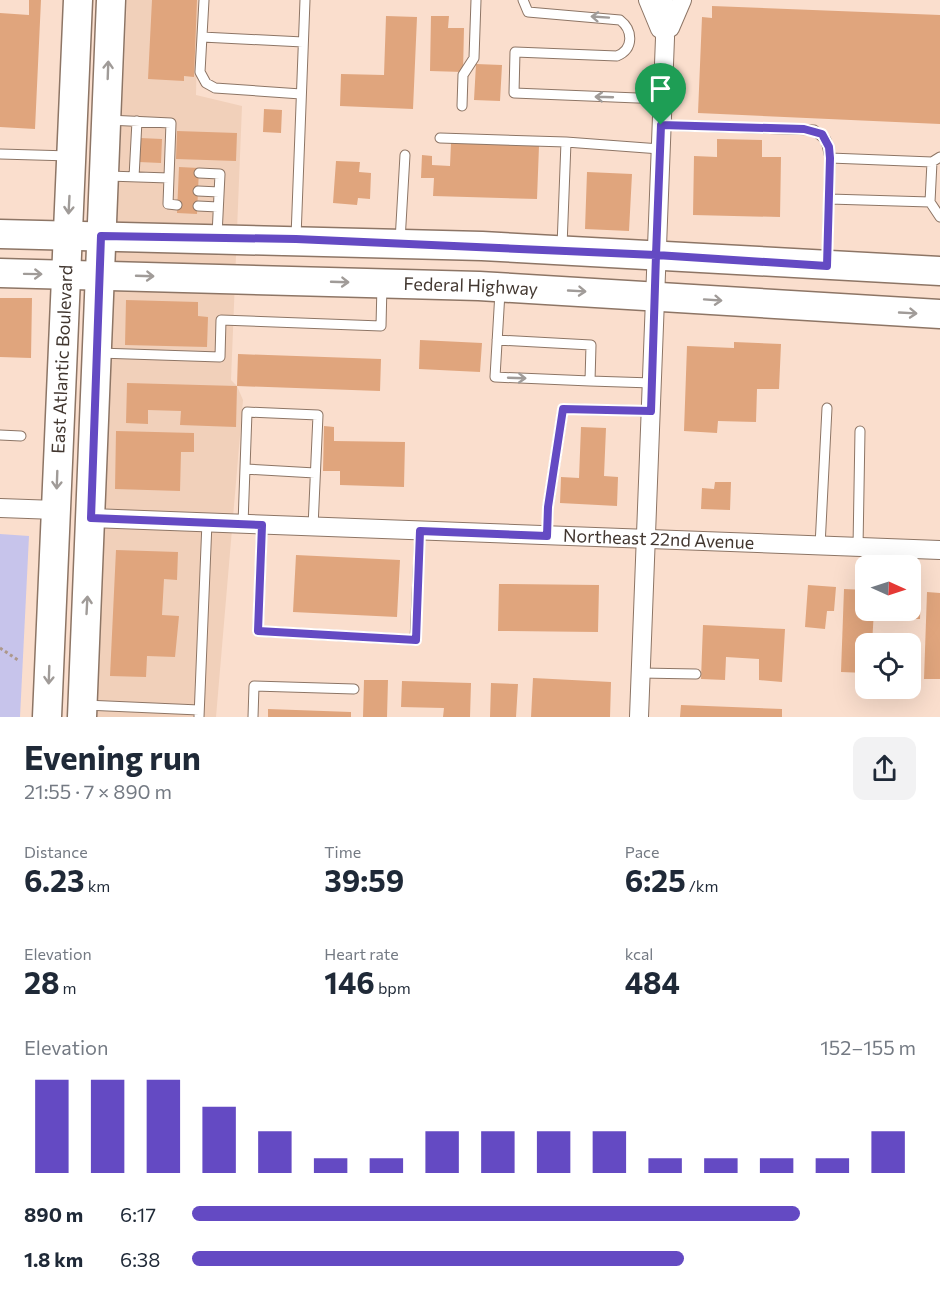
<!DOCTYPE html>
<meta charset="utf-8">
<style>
body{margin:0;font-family:Commissioner,sans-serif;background:#f2f2f3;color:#1f2937;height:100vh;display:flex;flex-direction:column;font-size:22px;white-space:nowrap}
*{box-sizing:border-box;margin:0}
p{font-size:20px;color:#747a83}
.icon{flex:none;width:33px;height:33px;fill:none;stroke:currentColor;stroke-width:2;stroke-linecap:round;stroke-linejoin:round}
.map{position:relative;height:717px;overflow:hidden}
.drawer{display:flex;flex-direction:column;background:#fff;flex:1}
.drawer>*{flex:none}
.needle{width:39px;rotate:93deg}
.tools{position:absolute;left:855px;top:555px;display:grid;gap:12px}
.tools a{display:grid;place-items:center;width:66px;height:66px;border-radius:12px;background:#fff;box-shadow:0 6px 24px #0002;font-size:30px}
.pin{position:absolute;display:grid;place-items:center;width:51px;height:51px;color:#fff;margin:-62px -26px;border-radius:50% 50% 50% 0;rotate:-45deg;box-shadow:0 0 6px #0007}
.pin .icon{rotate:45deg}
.round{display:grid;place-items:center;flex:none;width:63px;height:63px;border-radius:12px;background:#f2f2f3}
.head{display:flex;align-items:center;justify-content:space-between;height:102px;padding:0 24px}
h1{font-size:33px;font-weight:700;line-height:45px}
.metrics{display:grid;grid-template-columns:repeat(3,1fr);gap:9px;height:102px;padding:6px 24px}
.metrics div{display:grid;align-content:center}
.metrics b{font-size:30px;font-weight:700}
.metrics small{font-size:16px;font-weight:400}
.metrics p{font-size:16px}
.chart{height:168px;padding:12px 24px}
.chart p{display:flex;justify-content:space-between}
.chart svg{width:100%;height:108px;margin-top:6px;stroke:#644ac3;stroke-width:6}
ul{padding:0 24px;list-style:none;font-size:20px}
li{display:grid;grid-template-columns:96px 72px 1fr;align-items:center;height:45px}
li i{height:15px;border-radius:8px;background:#644ac3}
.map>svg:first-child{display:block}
</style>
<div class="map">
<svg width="940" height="717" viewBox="0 0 940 717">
<rect width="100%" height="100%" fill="#fadecd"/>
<!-- built -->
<path fill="#f1d0ba" d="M127,0H198L196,95L242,106L231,380L237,386L243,400L216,717H95Z"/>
<!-- green -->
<path fill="#c7c4eb" d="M0,534L29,536L20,717H0Z"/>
<!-- building -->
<path fill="#e0a57d" d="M29,0H41L35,129L0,127V13L29,15Z
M152,0H197L194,77L184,76V81L148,79Z
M712,6L940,15V124L698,113L702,17L712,18Z
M386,16L417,17L413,109L340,106L341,74L384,75Z
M431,16H449L448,28H464L463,72L430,71Z
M476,64L502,65L500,101L474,100Z
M264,109L282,110L281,133L263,132Z
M177,131L237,133L236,161L176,159Z
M140,138L162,139L161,163L139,162Z
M717,139L762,140V157H781L780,217L693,215L694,156L717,157Z
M451,143L539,146L537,199L433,196L434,178H421L422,155L432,156V165L450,166Z
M336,161L360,162L359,172L371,173L370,199L358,198L357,205L333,203Z
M179,167L199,168L197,214L177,213Z
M587,172L632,174L629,231L585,229Z
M0,298H32L31,358L0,357Z
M126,300L198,302V316L208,317L207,347L125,345Z
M420,340L482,343L480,372L419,369Z
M734,342L781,344L779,389H757L756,422L718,421L717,433L684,431L687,346L734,348Z
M238,354L381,359L380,391L237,386L236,427L180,425L181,411L148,410V424L126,423L127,383L237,386Z
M324,426L334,427V441L405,442L404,487L340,485V471H323Z
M581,427L606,428L604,476L618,477L617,506L560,503L561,477L579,478Z
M116,431L194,433V452H181L180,491L115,489Z
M715,482H731L730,510L701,509L702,488L714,489Z
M116,550L178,552L177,580L164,579L162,615L179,616L175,657L147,656L146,677L110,676Z
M296,555L400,560L397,617L293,612Z
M499,584L599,585L598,632L498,631Z
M808,585L836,587L834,611H827L825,629L805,627Z
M910,588L921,589L920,619H891L892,610H910Z
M844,589L866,590V610H874L872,644H866V673L841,672Z
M927,592L940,593V679H924Z
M703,625L785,629L782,682L759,680V659L726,657L725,680L701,679Z
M533,678L611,682L610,717H531Z
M364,680H388L387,717H363Z
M402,681L471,683L470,717H443L444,708L401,707Z
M491,683L518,684L516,717H490Z
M681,705L782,709V717H680Z
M268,709L351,712V717H268Z"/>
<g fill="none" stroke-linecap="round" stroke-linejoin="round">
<!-- service casing -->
<g stroke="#8d7565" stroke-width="11">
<path id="service" d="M204,0L200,72L206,83L215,88L301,94
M523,0L528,12L620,20C633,30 634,49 617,56L515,52L514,93L662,99
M202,37L303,42
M462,106L463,75L474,58L476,0
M108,120L171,123L168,204L177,205
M661,125L814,130L826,140L830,158
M440,138L566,142
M0,154L70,156
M940,157L932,162L930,202L940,217
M199,173L220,174L217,235
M108,176L169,178
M134,177L137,121
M198,191L219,192
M829,199L930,202
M198,206L218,207
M296,237L305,0
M400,241L405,155
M562,246L566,142L660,149
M827,261L830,158L932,162
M500,292L495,377L590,381
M497,340L591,345L590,381L652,383
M99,353L220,357L221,320L381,326L382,285
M0,435L21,436
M245,469L315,473
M243,524L247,412L318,415L313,527
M262,525L258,631L415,640L420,531
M547,536L548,507L563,409L651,411
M820,546L827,408
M858,547L860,431
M641,673L696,674
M85,705L199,710
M199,717L207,522
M253,717L254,686L354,689"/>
</g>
<!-- minor casing -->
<g stroke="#8d7565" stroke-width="20">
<g id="minor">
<path d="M648,0L660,29"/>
<path d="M670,28L682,0"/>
<path d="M0,508L56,510"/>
<path id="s1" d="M91,518L940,550"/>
<path d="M639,717L665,38L663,0"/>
</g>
</g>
<!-- primary casing -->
<g stroke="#8d7565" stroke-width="31">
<g id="primary">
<path d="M0,234L482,246L940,271"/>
<path id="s2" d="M0,273L479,286L940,314"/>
<path id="s3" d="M47,717L78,0"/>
<path d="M82,717L111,0"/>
</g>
</g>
<!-- path -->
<path stroke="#ad988b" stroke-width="3" stroke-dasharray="3 3" stroke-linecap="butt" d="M0,648L18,660"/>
<!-- service -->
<use href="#service" stroke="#fff" stroke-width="9"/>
<!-- minor -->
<use href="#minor" stroke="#fff" stroke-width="18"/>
<!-- primary -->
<use href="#primary" stroke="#fff" stroke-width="28"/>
</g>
<!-- one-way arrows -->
<defs><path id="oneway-shaft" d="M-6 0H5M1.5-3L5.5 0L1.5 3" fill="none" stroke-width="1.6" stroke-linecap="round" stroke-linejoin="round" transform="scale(1.5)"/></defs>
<g stroke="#a09b98">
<use href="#oneway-shaft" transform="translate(600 17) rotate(-176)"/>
<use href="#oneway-shaft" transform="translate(108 70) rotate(-88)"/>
<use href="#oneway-shaft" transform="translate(604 97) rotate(-178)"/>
<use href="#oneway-shaft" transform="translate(69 205) rotate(93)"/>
<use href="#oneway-shaft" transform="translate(33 274) rotate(1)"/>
<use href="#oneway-shaft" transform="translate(145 276) rotate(2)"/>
<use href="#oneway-shaft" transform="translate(340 282) rotate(2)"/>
<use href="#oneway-shaft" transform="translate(577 291) rotate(3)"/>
<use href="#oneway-shaft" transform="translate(713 300) rotate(4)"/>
<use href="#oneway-shaft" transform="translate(908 313) rotate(3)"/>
<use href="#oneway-shaft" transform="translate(517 378) rotate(2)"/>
<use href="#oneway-shaft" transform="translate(57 480) rotate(92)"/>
<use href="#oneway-shaft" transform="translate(87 605) rotate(-87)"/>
<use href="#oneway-shaft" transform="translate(49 675) rotate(92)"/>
</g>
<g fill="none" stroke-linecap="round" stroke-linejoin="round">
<!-- route casing -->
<g stroke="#fff" stroke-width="12">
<path id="route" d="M661,125L656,255L296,239L101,236L91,518L262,525L258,631L416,640L420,531L547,536L548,507L563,409L651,411L656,255L827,266L830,158L829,147L822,134L804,129L661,125"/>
</g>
<!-- route -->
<use href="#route" stroke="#644ac3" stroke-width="8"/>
</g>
<g text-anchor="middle" stroke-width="4.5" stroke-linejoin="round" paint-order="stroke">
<!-- street labels -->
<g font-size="18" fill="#423730" stroke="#fadecd">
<text dy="6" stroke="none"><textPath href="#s2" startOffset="471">Federal Highway</textPath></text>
<text dy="6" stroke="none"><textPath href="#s3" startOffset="358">East Atlantic Boulevard</textPath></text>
<text dy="6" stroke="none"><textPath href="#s1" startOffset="568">Northeast 22nd Avenue</textPath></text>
</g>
</g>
</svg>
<div class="tools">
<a><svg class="needle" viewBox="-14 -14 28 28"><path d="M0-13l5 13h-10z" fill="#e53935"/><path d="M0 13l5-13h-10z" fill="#747a83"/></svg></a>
<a><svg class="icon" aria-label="locate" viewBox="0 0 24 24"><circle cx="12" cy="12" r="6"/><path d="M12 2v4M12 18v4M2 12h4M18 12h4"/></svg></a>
</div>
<div class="pin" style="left:661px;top:125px;background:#1e9e55"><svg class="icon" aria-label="arrive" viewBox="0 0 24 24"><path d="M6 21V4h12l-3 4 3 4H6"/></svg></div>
</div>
<section class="drawer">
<div class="head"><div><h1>Evening run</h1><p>21:55 · 7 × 890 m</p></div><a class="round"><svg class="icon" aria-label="share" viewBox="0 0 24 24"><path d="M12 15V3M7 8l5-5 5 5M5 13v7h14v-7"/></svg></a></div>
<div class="metrics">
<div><p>Distance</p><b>6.23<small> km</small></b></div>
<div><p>Time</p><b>39:59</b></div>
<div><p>Pace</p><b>6:25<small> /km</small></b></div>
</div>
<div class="metrics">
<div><p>Elevation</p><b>28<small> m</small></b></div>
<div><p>Heart rate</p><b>146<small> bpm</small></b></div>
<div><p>kcal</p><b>484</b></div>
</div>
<div class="chart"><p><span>Elevation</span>152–155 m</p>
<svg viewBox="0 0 160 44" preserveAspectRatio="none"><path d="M5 44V6M15 44V6M25 44V6M35 44V17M45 44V27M55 44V38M65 44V38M75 44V27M85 44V27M95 44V27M105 44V27M115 44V38M125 44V38M135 44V38M145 44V38M155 44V27"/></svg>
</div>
<ul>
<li><b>890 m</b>6:17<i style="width:84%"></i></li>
<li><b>1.8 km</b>6:38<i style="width:68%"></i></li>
</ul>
</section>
